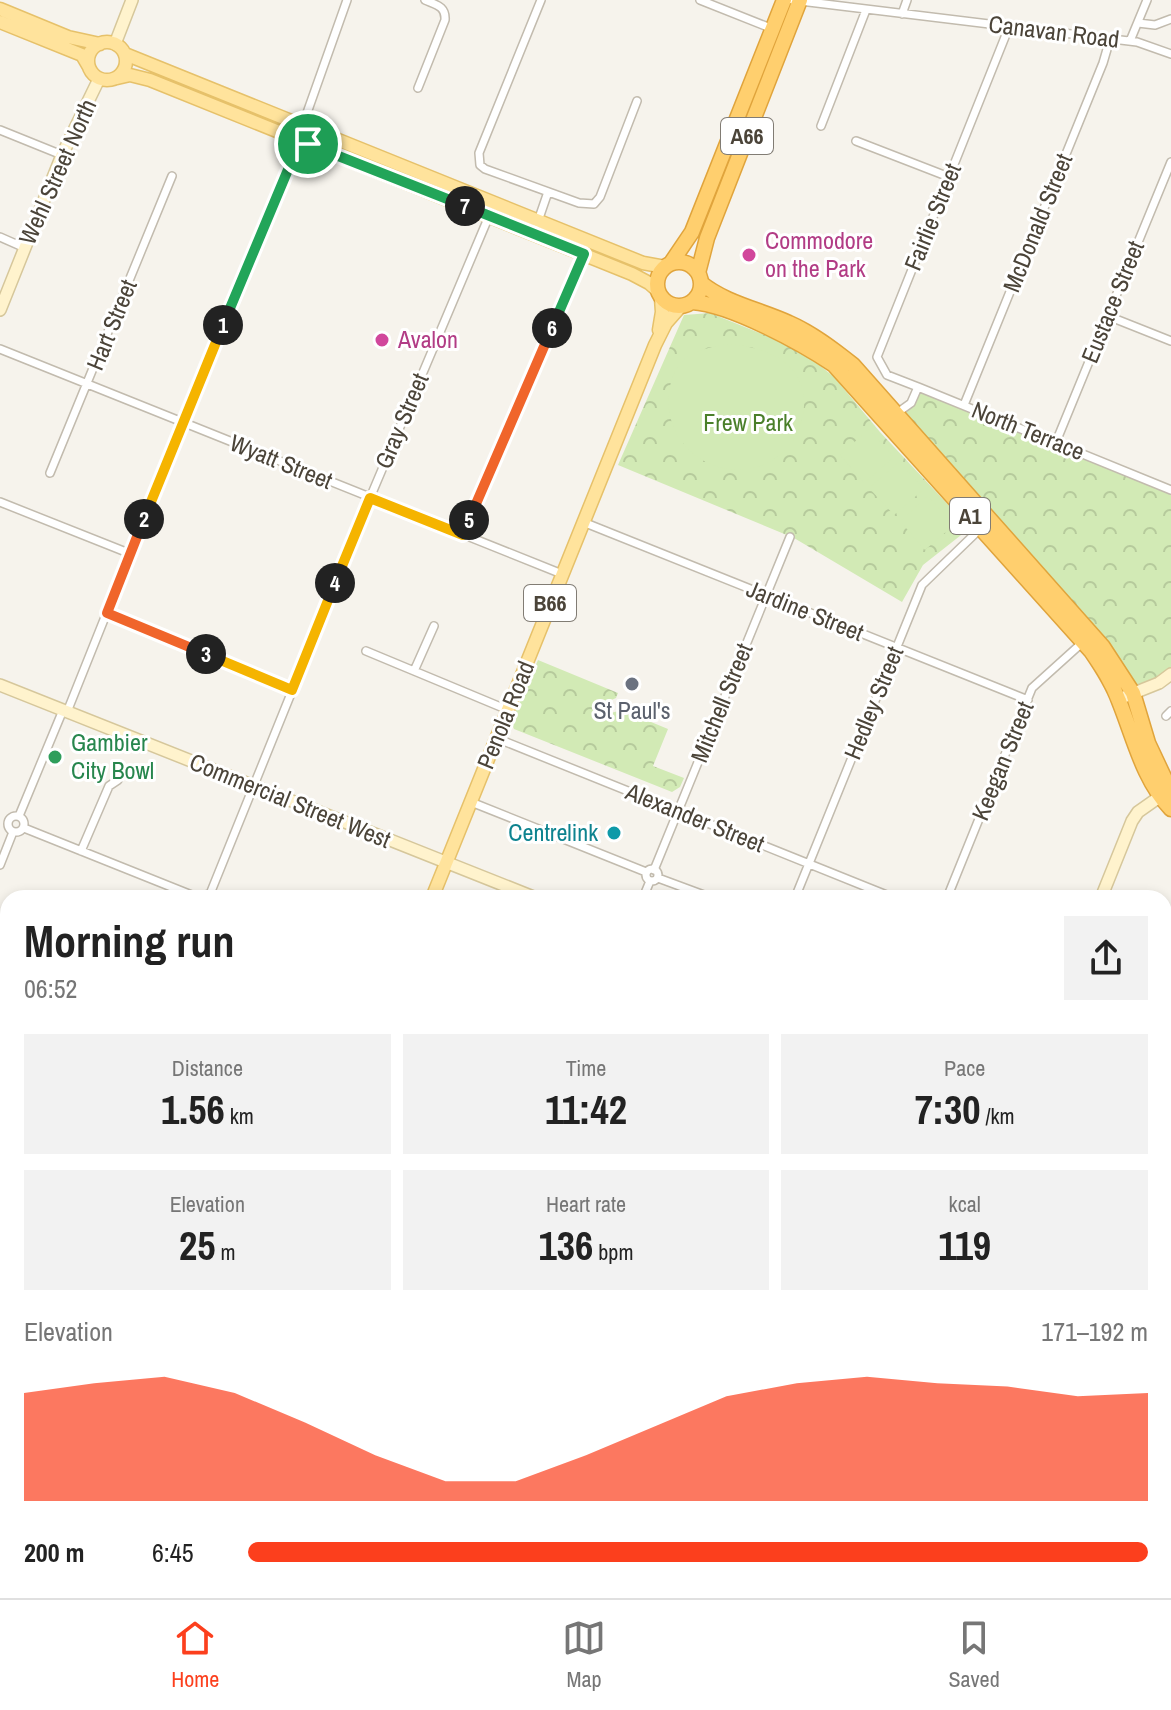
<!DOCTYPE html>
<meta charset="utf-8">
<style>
body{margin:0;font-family:"Archivo Narrow",sans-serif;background:#f2f2f2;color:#222;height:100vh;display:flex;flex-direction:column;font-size:30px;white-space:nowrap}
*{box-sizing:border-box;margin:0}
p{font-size:26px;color:#767676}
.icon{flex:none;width:44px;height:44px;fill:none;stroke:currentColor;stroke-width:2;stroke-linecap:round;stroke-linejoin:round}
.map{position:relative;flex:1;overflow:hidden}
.details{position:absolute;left:0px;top:890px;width:1172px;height:708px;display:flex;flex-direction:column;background:#fff;border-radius:24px 24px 0 0;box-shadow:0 4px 12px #0003}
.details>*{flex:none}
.pin{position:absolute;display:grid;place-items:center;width:68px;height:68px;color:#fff;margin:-34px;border:4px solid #fff;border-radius:50%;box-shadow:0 2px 8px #0007}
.km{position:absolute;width:40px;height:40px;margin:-20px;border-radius:50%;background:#222;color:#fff;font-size:22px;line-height:40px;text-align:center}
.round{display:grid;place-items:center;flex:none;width:84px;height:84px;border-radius:0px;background:#f2f2f2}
.overview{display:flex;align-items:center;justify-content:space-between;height:136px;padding:0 24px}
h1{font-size:44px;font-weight:700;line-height:60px}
.stats{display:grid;grid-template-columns:repeat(3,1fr);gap:12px;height:136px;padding:8px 24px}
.stats div{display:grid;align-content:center;border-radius:0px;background:#f2f2f2;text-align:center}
.stats b{font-size:40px;font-weight:700}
.stats small{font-size:22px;font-weight:400}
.stats p{font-size:22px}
.chart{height:224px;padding:16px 24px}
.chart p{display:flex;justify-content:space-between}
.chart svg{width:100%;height:144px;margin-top:8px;fill:#fc3f1d;opacity:.7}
ul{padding:0 24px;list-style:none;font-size:26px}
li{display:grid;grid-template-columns:128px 96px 1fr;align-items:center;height:60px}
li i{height:20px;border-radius:10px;background:#fc3f1d}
.tab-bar{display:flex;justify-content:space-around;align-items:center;height:112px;border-top:2px solid #e0e0e0;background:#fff;font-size:22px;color:#767676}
.tab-bar a{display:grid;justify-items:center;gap:4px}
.tab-bar .current{color:#fc3f1d}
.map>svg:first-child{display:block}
</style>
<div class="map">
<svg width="1171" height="1598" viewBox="0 0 1171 1598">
<defs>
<pattern id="forest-crowns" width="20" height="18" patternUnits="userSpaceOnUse" patternTransform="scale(2)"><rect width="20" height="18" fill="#d2eab5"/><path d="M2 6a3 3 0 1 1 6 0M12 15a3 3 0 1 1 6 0" fill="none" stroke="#b6ca9c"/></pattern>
</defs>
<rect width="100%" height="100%" fill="#f6f3ec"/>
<!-- forest -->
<path fill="url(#forest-crowns)" d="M710,313L792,346L807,355L834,377L880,432L970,528L923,565L902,602L794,538L618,465L684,315Z
M919,391L1171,494V671L1136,689L901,415L914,404Z
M538,660L618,693L616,698L607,702L605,711L607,714L622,710L668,729L653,766L684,778L680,787L672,792L514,729L511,722Z
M0,1107L8,1110V1201L0,1198Z"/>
<!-- pitch -->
<path fill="#d2eab5" d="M724,344C761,345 807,361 804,406C803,420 798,435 789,446C744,497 661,460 669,392C670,384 674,370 680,364C690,351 709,348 724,344Z
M869,429L894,457L864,483L840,455Z
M899,462L924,489L894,515L869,488Z
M928,496L954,525L925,550L900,521Z
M0,1273L8,1277V1501L0,1503Z"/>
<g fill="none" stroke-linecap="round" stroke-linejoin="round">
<!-- street casing -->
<g stroke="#c2bbae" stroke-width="10">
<path id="street" d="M541,0L479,153L480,165L485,169L579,203L594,204L600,197L637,101
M700,0L773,29
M792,0L1137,42L1171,54
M902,14L907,0
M1138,23L1155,25L1171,19
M1130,41L1147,0
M418,88L445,20C446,6 436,5 425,0
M821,126L866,10
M302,127L347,0
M0,130L62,155
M856,141L949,177
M537,224L548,192
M0,237L25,248
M1108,316L1171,341
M0,349L562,574
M918,387L887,375L877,357L1009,27
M964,405L1103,63L1110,39
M897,413L911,403L918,387L1171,490
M1056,442L1171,162
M50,473L172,176
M0,502L131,554
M583,522L1028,700
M463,535L583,254
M107,613L292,690
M366,651L508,710
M414,671L434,626
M67,712L183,422L300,141
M1166,716L1171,711
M496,738L894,898
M471,802L646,872
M8 824a8 8 0 1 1 16 0a8 8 0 1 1-16 0Z
M19,816L63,710
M24,828L199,898
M81,851L109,786L118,780
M0,865L13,832
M646 875a6 6 0 1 1 12 0a6 6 0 1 1-12 0Z
M654,870L790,537
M658,878L712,898
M210,894L370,498L489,216
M201,898L208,894L214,898
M643,898L650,881
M795,898L922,585L981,528
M947,898L1032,688L1083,642
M0,957L8,960
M1164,991L1171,994
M0,1103L8,1106
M1164,1154L1171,1137
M0,1273L8,1277
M1164,1426L1171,1429
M1164,1469L1171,1471
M0,1503L8,1501
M1164,1526L1171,1509
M0,1577L8,1557
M234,1590L244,1594
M586,1590L606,1598
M1160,1590L1171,1595
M364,1598L367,1590
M727,1598L730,1590
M897,1598L900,1590
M1091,1598L1094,1590"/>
</g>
<!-- secondary casing -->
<g stroke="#d6c79b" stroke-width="14">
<path id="secondary" d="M115,44L132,0
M0,310L62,155L99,79
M0,685L536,898
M1119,699L1159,683L1171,674
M1101,898L1132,821L1138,812L1165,793
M1164,1153L1171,1156
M820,1598L823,1590"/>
</g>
<!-- primary casing -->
<g stroke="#e6c16a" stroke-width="15">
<path id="primary" d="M0,9L68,37L100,44
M0,22L82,55L89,67
M88 61a19 19 0 1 1 38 0a19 19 0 1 1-38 0Z
M125,54L643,263L665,267
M117,78L130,75L150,80L632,274L649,283L658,291
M659,330L662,312L661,298
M432,898L655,345L666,323L681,306
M151,1598L155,1590"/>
</g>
<!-- highway casing -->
<g stroke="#e0a43c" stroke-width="17">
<path id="highway" d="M657 284a22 22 0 1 1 44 0a22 22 0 1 1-44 0Z
M671,263L692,232L784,0
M698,273L707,238L800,0
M701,283C725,303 761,310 789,323C812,333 833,349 853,365L1103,647L1133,693L1148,743L1171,792
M692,302C730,304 803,344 834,365L1091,651C1102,667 1112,682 1119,701C1134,738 1143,780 1171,809"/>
</g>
<!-- street -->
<use href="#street" stroke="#fff" stroke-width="7"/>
<!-- secondary -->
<use href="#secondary" stroke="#fff3cd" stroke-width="11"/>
<!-- primary -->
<use href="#primary" stroke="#ffe39c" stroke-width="12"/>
<!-- highway -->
<use href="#highway" stroke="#ffcf6e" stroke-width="14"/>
</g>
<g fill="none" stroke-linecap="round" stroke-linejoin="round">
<!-- split-1 casing -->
<g stroke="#fff" stroke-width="16">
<path id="split-1" d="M223,325L300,141L308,144"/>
</g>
<!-- split-2 casing -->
<g stroke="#fff" stroke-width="16">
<path id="split-2" d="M144,519L223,325"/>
</g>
<!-- split-3 casing -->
<g stroke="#fff" stroke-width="16">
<path id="split-3" d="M144,519L107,613L206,654"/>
</g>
<!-- split-4 casing -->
<g stroke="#fff" stroke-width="16">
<path id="split-4" d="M206,654L292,690L335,583"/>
</g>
<!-- split-5 casing -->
<g stroke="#fff" stroke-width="16">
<path id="split-5" d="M335,583L370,498L463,535L469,520"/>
</g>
<!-- split-6 casing -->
<g stroke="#fff" stroke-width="16">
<path id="split-6" d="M469,520L552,328"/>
</g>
<!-- split-7 casing -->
<g stroke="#fff" stroke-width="16">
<path id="split-7" d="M465,206L584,254L552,328"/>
</g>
<!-- split-8 casing -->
<g stroke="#fff" stroke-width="16">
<path id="split-8" d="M308,144L465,206"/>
</g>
<!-- split-1 -->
<use href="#split-1" stroke="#22a559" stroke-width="10"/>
<!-- split-2 -->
<use href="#split-2" stroke="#f5b400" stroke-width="10"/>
<!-- split-3 -->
<use href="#split-3" stroke="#f0652b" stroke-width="10"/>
<!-- split-4 -->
<use href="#split-4" stroke="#f5b400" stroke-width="10"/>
<!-- split-5 -->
<use href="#split-5" stroke="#f5b400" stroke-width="10"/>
<!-- split-6 -->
<use href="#split-6" stroke="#f0652b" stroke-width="10"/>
<!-- split-7 -->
<use href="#split-7" stroke="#22a559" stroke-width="10"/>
<!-- split-8 -->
<use href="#split-8" stroke="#22a559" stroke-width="10"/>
</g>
<!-- markers -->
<g fill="#d1479c" stroke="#fff" stroke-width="3">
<circle cx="749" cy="255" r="8"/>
<circle cx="382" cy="340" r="8"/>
</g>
<circle fill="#6b7280" stroke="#fff" stroke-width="3" cx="632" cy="684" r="8"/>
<circle fill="#2e9e5b" stroke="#fff" stroke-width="3" cx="55" cy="757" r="8"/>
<circle fill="#0f9aa8" stroke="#fff" stroke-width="3" cx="614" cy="833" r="8"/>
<g text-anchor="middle" stroke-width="6" stroke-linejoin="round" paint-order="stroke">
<!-- shield labels -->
<g fill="#fff" stroke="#817c74" stroke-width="2">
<rect x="721" y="118" width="52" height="36" rx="6"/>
<rect x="950" y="498" width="40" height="36" rx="6"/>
<rect x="524" y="585" width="52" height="36" rx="6"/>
</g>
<g font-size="22" font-weight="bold" fill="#4b4439">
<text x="747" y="144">A66</text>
<text x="970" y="524">A1</text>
<text x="550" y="611">B66</text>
</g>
<!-- street labels -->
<g font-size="24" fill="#4b4439" stroke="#fff">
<text transform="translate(1054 32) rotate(7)" y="8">Canavan Road</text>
<text transform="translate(58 172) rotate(-66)" y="8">Wehl Street North</text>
<text transform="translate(933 217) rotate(-68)" y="8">Fairlie Street</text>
<text transform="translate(1038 223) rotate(-68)" y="8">McDonald Street</text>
<text transform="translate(1113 302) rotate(-68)" y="8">Eustace Street</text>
<text transform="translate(112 325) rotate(-68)" y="8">Hart Street</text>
<text transform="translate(402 421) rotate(-67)" y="8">Gray Street</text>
<text transform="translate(1028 431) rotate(22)" y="8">North Terrace</text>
<text transform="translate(281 462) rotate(22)" y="8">Wyatt Street</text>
<text transform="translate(805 611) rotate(22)" y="8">Jardine Street</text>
<text transform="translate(722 703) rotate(-68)" y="8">Mitchell Street</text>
<text transform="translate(874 703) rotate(-68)" y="8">Hedley Street</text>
<text transform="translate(506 715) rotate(-68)" y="8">Penola Road</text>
<text transform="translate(1003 761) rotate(-68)" y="8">Keegan Street</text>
<text transform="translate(290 801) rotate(22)" y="8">Commercial Street West</text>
<text transform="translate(695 818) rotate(22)" y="8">Alexander Street</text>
</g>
<!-- hotel labels -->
<g font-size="24" fill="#b23c85" stroke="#fff" text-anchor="start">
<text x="765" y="249">Commodore<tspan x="765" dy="28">on the Park</tspan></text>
<text x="398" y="348">Avalon</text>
</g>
<!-- park labels -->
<g font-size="24" fill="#4a7f2a" stroke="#fff">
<text x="748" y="431">Frew Park</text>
</g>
<!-- worship labels -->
<g font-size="24" fill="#5b616d" stroke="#fff">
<text x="632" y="719">St Paul's</text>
</g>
<!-- leisure labels -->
<g font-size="24" fill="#27864d" stroke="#fff" text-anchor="start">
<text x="71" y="751">Gambier<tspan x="71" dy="28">City Bowl</tspan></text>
</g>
<!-- culture labels -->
<g font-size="24" fill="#0d838f" stroke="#fff" text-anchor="end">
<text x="598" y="841">Centrelink</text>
</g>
</g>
</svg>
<div class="pin" style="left:308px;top:144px;background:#1e9e55"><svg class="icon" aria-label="arrive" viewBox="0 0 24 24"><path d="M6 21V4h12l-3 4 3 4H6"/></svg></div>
<b class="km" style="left:223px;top:325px">1</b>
<b class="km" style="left:144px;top:519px">2</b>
<b class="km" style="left:206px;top:654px">3</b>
<b class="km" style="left:335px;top:583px">4</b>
<b class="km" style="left:469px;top:520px">5</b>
<b class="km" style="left:552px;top:328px">6</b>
<b class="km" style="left:465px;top:206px">7</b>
<section class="details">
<div class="overview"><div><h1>Morning run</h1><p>06:52</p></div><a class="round"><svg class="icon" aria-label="share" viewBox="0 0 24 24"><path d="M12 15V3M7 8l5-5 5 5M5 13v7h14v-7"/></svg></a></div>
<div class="stats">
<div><p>Distance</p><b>1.56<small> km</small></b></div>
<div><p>Time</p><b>11:42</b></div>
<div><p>Pace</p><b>7:30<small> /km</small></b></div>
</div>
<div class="stats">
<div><p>Elevation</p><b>25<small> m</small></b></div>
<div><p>Heart rate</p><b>136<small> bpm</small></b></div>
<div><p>kcal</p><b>119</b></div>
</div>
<div class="chart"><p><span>Elevation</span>171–192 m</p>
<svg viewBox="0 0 160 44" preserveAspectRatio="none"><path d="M0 44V11L10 8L20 6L30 11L40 20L50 30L60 38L70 38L80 30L90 21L100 12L110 8L120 6L130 8L140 9L150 12L160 11V44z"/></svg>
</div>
<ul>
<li><b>200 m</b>6:45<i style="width:100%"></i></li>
</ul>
</section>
</div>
<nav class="tab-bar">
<a class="current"><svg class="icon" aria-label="home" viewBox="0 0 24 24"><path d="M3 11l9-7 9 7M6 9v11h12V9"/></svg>Home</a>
<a><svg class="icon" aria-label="map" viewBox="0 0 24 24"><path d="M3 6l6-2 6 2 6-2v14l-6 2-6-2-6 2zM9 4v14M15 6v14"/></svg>Map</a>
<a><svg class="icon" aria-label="saved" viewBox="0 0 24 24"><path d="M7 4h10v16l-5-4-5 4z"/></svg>Saved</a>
</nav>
